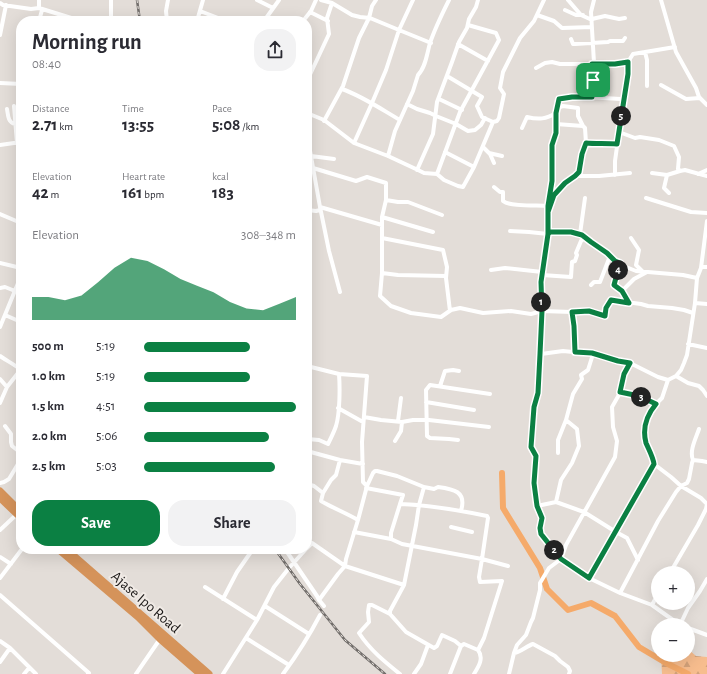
<!DOCTYPE html>
<meta charset="utf-8">
<style>
body{margin:0;font-family:"Alegreya Sans",sans-serif;background:#f2f2f3;color:#2b2b33;height:100vh;display:flex;flex-direction:column;font-size:15px;white-space:nowrap}
*{box-sizing:border-box;margin:0}
p{font-size:13px;color:#7c7c81}
.icon{flex:none;width:22px;height:22px;fill:none;stroke:currentColor;stroke-width:2;stroke-linecap:round;stroke-linejoin:round}
.map{position:relative;flex:1;overflow:hidden}
.drawer{position:absolute;left:16px;top:16px;width:296px;height:538px;display:flex;flex-direction:column;background:#fff;border-radius:16px;box-shadow:0 4px 16px #0002}
.drawer>*{flex:none}
.buttons{position:absolute;left:651px;top:566px;display:grid;gap:8px}
.buttons a{display:grid;place-items:center;width:44px;height:44px;border-radius:50%;background:#fff;box-shadow:0 4px 16px #0002;font-size:20px}
.pin{position:absolute;display:grid;place-items:center;width:34px;height:34px;color:#fff;margin:-17px;border-radius:8px;box-shadow:0 2px 6px #0006}
.km{position:absolute;width:20px;height:20px;margin:-10px;border-radius:50%;background:#222;color:#fff;font-size:11px;line-height:20px;text-align:center}
.round{display:grid;place-items:center;flex:none;width:42px;height:42px;border-radius:16px;background:#f2f2f3}
.headline{display:flex;align-items:center;justify-content:space-between;height:68px;padding:0 16px}
h1{font-size:22px;font-weight:700;line-height:30px}
.metrics{display:grid;grid-template-columns:repeat(3,1fr);gap:6px;height:68px;padding:4px 16px}
.metrics div{display:grid;align-content:center}
.metrics b{font-size:17px;font-weight:700}
.metrics small{font-size:11px;font-weight:400}
.metrics p{font-size:11px}
.chart{height:112px;padding:8px 16px}
.chart p{display:flex;justify-content:space-between}
.chart svg{width:100%;height:72px;margin-top:4px;fill:#0b8043;opacity:.7}
.button{display:flex;gap:8px;margin-top:auto;padding:8px 16px}
.button a{flex:1;height:46px;border-radius:16px;background:#0b8043;color:#fff;font-size:16px;font-weight:700;line-height:46px;text-align:center}
.button a+a{background:#f2f2f3;color:#2b2b33}
ul{padding:0 16px;list-style:none;font-size:13px}
li{display:grid;grid-template-columns:64px 48px 1fr;align-items:center;height:30px}
li i{height:10px;border-radius:5px;background:#0b8043}
.map>svg:first-child{display:block}
</style>
<div class="map">
<svg width="707" height="674" viewBox="0 0 707 674">
<defs>
<pattern id="forest-firs" width="22" height="20" patternUnits="userSpaceOnUse"><rect width="22" height="20" fill="#f7bd8e"/><path d="M5 1l3.5 6h-7zM16 11l3.5 6h-7z" fill="#d3a27a"/></pattern>
</defs>
<rect width="100%" height="100%" fill="#e3ddd8"/>
<!-- forest -->
<path fill="url(#forest-firs)" d="M688,649L696,656L707,657V674H662L661,655H688Z"/>
<g fill="none" stroke-linecap="round" stroke-linejoin="round">
<!-- river -->
<path stroke="#f5aa6a" stroke-width="6" d="M502,473L503,508L540,568L547,589L568,610L591,603L615,616L639,647L666,663L688,674"/>
<!-- street -->
<path stroke="#fff" stroke-width="4" d="M111,0V21
M257,0L273,8
M321,0L332,3L352,15L360,17L370,18L399,30L413,0
M568,0L581,15L592,20
M661,0L676,52L696,88L699,97L707,105
M0,3L3,5L31,9L39,8L81,21
M39,8V0
M565,10L576,15H583
M200,11L226,21
M310,12L328,21
M537,15L554,21L562,28L592,27
M592,19L605,16L619,19L625,18
M39,21L42,10
M167,21L166,11L168,0
M197,21L203,0
M264,21L279,0
M303,21L311,11L316,0
M0,35L6,5
M571,39L573,44H575L608,42L610,41H623L625,38
M458,44L488,61
M645,52L647,60V86
M594,63L591,12L594,0
M536,68L545,63L552,62L560,64H592
M447,76L482,97L477,106L482,117L493,122
M307,81L329,34L327,18L332,3
M0,83L21,84
M661,85L686,99L700,98
M342,89C362,96 381,109 400,120
M592,97L593,80L592,64H615L628,62L633,54L675,47
M439,99L462,110
M407,104L417,109L430,113L436,116L456,124L468,131L475,130L481,125L485,118
M14,106L17,143
M557,108L563,106L578,108V116L583,126
M7,109C8,115 8,123 15,124
M307,113L324,120L354,143L388,156L418,170L424,173L437,174L444,180L458,186L463,187L474,167L493,122L497,121L499,118L504,94L500,88L503,72L520,38L534,21L544,0
M310,114L309,145L320,207L329,251L340,292
M324,121L343,86L359,38L369,18L372,6L376,0
M556,124L583,126L585,128L586,143L582,154L579,172L575,176
M522,128L527,117C539,120 546,119 556,113
M619,132L635,138L640,137L659,140L674,146L679,157L678,169L680,171
M354,143L372,103L386,70L399,30L431,43
M586,143L597,144L603,143L617,144
M0,145L21,142
M483,147L490,154L494,163
M445,152L474,167
M489,153L502,156
M311,156L334,159
M388,156L395,131L413,91L418,75C426,67 427,53 430,43C435,28 442,14 449,0
M313,168L356,181L367,177L386,183V200L382,217V273L380,296L391,306L411,313L441,317L451,310L460,308L483,313L511,311L531,314L542,311L572,312L589,311L605,316L606,308L611,300L641,304L648,306L672,308L684,310L693,313
M417,170L433,134L437,102L452,62L459,42L467,28L469,19L476,7L478,0
M652,173L667,175L680,171L685,170L707,176
M437,174L460,112L499,40L496,33L468,25
M698,174L707,170
M615,175V161L622,111L629,74L628,62
M667,175L664,188L669,193
M494,187L500,192H503V201C510,207 538,205 548,206V234L541,282L542,311L541,354
M646,198L691,212L707,213
M386,200L398,202H408L442,215
M550,205L554,195L565,183L575,176H599L630,173
M548,206L552,181V145L556,133V113L559,99C581,96 602,98 624,99
M320,207L382,225
M307,210L316,211L320,210
M0,214L21,223
M382,217L433,232
M510,231L529,232L548,234L550,232H571L582,235L591,243L607,253L615,261L620,263L626,267L636,271L683,275L697,278
M580,234L585,198
M382,238L443,250L447,267L446,278L450,311
M631,238L639,250L636,265L643,272
M0,263L21,268
M620,263L614,285L622,291L629,303
M701,267H707
M491,270L505,268L542,272
M382,273L398,275L446,276
M542,275L571,277L572,262L575,261L577,255L576,253L581,241L585,237
M591,285L594,282H600L610,256
M0,288L5,287L15,291
M622,291L634,279L647,272
M695,303L707,304
M572,312L575,326V352
M5,315L21,322
M0,327L21,276
M688,344L707,348
M0,356C7,361 14,364 21,370
M307,366L339,374C340,387 340,413 336,426C334,432 331,438 328,444L319,440L307,439
M676,376L688,383L699,386L703,390L707,396
M0,379L7,387
M668,380L658,377L630,363L618,361L593,354L563,351L541,354L538,393L534,407L531,447L536,456L534,483L537,506L542,518L541,528V534L561,559L589,578L620,593L652,605L680,625
M440,386L445,371L453,370L459,371
M621,392L639,396L656,404
M426,402L474,410
M0,403L7,387L18,373L21,365
M338,408L363,422
M364,417L381,420L402,422L413,420H429L489,427
M398,421L401,398
M5,426L11,434V442L12,446L21,453
M458,440L449,439L430,438L427,436L426,390L430,385L490,394
M395,441L401,431L402,422
M307,451L340,460L363,464
M558,453V440L566,420L573,394L582,379L581,375L588,370L593,354
M693,460L702,461L707,462
M0,483L4,482L9,479L21,459
M307,484L314,486L323,493L321,501C333,508 346,513 358,520
M367,486L373,473L375,471H377L397,476L424,487L434,489L438,487C453,489 467,491 461,511
M424,487L419,505L416,525L404,585L390,611V614L406,632L434,648L437,646L442,635L455,641L461,646L450,674
M366,488L403,495L400,504
M323,493L331,480L336,475L340,460
M556,502L561,480L572,463L579,446L577,429L566,420
M537,506L556,502L584,512L616,532L627,538L638,560
M451,527L472,532
M0,530L16,515
M354,532L391,539L402,544L482,559L488,518L487,516C458,510 430,505 400,504L391,533V539
M307,548L312,543L345,566L404,585
M285,549L317,596L319,600L338,574L345,566L346,559L358,520L367,486L363,482L362,442L367,376L339,374
M0,557L11,564
M670,573L698,525L706,509L707,504L701,498L681,486L671,477L654,464L652,457L646,441L644,427L645,420L654,406L662,398L668,380L676,376L681,370L684,363L687,355L695,303L697,278L701,268L707,221
M0,578L22,549
M589,578L654,464
M205,587L257,620
M620,593L658,521L676,492L681,486L687,483L689,479L692,463L693,460C689,451 696,438 699,429
M0,595L89,673L88,674
M223,599L237,572L253,549
M319,600L324,606
M652,605L658,594
M265,606L309,634
M390,614L372,605H369L368,612L369,622L359,633C370,650 385,662 400,674
M680,625L688,608L700,591L707,579
M688,628L707,635
M246,638L289,665
M0,641L10,648L36,674
M461,646L464,644L478,650
M514,653C519,653 527,646 533,644L555,656L560,661L568,667L570,671L569,674
M0,662L10,648
M24,674L29,668
M136,674L160,639
M223,674L257,620L274,587L289,568L306,549
M283,674C297,655 309,636 320,615
M414,674L421,664L428,645
M474,674C479,666 484,658 478,650L484,638L502,581L480,582L479,577L482,559L508,566
M509,674L514,653L517,645L526,635L531,622L533,618L540,590V583L549,568L561,559L566,545L615,457L617,441L613,427L612,407L620,393L624,374L630,363"/>
<!-- highway -->
<path stroke="#d5935a" stroke-width="7" d="M0,491L21,512
M0,498L21,518
M58,549L138,617L160,639L200,674
M66,549L209,674"/>
<!-- rail casing -->
<g stroke="#716d6a" stroke-width="2.5">
<path id="rail" d="M137,0L140,21
M275,549L300,584L345,640L385,674"/>
</g>
<!-- rail -->
<use href="#rail" stroke="#f0eae5" stroke-width="1" stroke-dasharray="3" stroke-linecap="butt"/>
</g>
<g fill="none" stroke-linecap="round" stroke-linejoin="round">
<!-- route casing -->
<g stroke="#fff" stroke-width="8">
<path id="route" d="M593,80L592,97H572L559,99L556,113V133L552,145V181L548,206V234L541,282L542,311L540,354L538,393L534,407L531,447L536,456L534,483L537,506L542,518L540,528L541,534L561,559L589,578L654,464C653,457 649,450 646,443C642,428 646,416 656,404L639,396L620,392L624,374L630,363L618,361L592,353L575,352L574,326L572,312L589,311L605,316L606,308L611,300L629,303L622,291L614,285L620,263L615,261L607,253L591,242L582,235L571,232H550L548,234V212L554,195L565,183L575,176L579,172L582,154L586,143C596,144 606,143 617,144L628,74V62L615,64H592L593,80"/>
</g>
<!-- route -->
<use href="#route" stroke="#0b8043" stroke-width="5"/>
</g>
<g text-anchor="middle" stroke-width="4" stroke-linejoin="round" paint-order="stroke">
<!-- street labels -->
<g font-size="15" fill="#1c1918" stroke="#f0eae5">
<text transform="translate(146 602) rotate(41)" y="5">Ajase Ipo Road</text>
</g>
</g>
</svg>
<div class="buttons">
<a>+</a>
<a>−</a>
</div>
<div class="pin" style="left:593px;top:80px;background:#1e9e55"><svg class="icon" aria-label="arrive" viewBox="0 0 24 24"><path d="M6 21V4h12l-3 4 3 4H6"/></svg></div>
<b class="km" style="left:541px;top:302px">1</b>
<b class="km" style="left:554px;top:550px">2</b>
<b class="km" style="left:641px;top:397px">3</b>
<b class="km" style="left:618px;top:270px">4</b>
<b class="km" style="left:621px;top:116px">5</b>
<section class="drawer">
<div class="headline"><div><h1>Morning run</h1><p>08:40</p></div><a class="round"><svg class="icon" aria-label="share" viewBox="0 0 24 24"><path d="M12 15V3M7 8l5-5 5 5M5 13v7h14v-7"/></svg></a></div>
<div class="metrics">
<div><p>Distance</p><b>2.71<small> km</small></b></div>
<div><p>Time</p><b>13:55</b></div>
<div><p>Pace</p><b>5:08<small> /km</small></b></div>
</div>
<div class="metrics">
<div><p>Elevation</p><b>42<small> m</small></b></div>
<div><p>Heart rate</p><b>161<small> bpm</small></b></div>
<div><p>kcal</p><b>183</b></div>
</div>
<div class="chart"><p><span>Elevation</span>308–348 m</p>
<svg viewBox="0 0 160 44" preserveAspectRatio="none"><path d="M0 44V30L10 30L20 32L30 29L40 21L50 12L60 6L70 8L80 13L90 19L100 23L110 27L120 33L130 37L140 38L150 34L160 30V44z"/></svg>
</div>
<ul>
<li><b>500 m</b>5:19<i style="width:70%"></i></li>
<li><b>1.0 km</b>5:19<i style="width:70%"></i></li>
<li><b>1.5 km</b>4:51<i style="width:100%"></i></li>
<li><b>2.0 km</b>5:06<i style="width:82%"></i></li>
<li><b>2.5 km</b>5:03<i style="width:86%"></i></li>
</ul>
<div class="button"><a>Save</a><a>Share</a></div>
</section>
</div>
